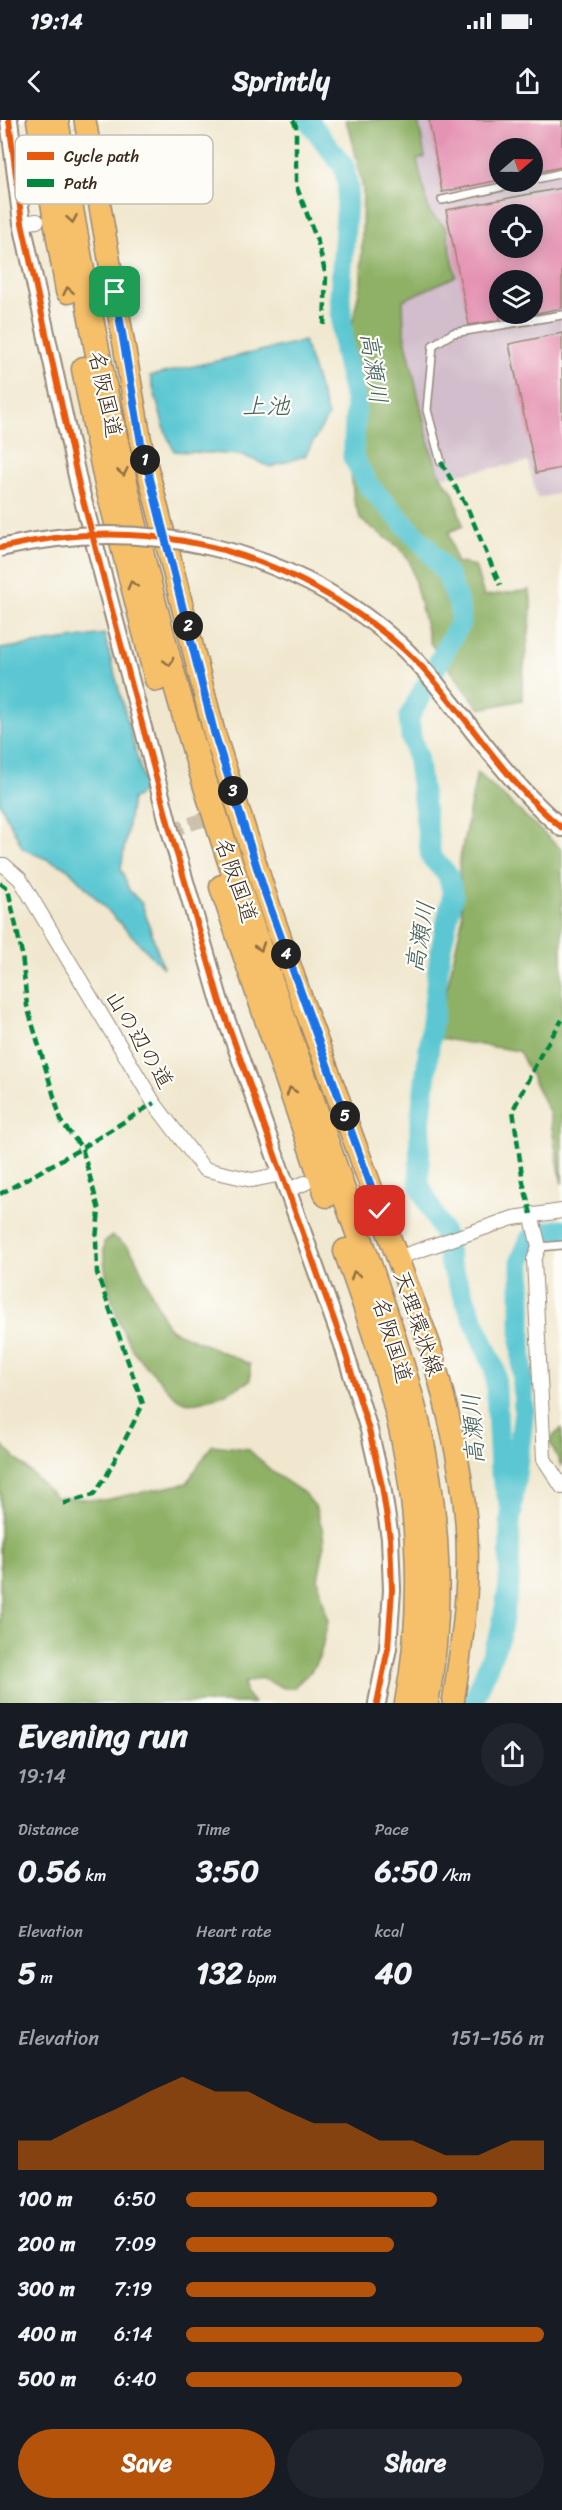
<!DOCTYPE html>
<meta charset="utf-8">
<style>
body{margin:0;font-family:Sriracha,"Klee One",sans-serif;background:#20242c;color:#f1f3f6;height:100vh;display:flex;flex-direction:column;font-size:22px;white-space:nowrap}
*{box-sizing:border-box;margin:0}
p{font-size:20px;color:#9ea1a6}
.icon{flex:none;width:33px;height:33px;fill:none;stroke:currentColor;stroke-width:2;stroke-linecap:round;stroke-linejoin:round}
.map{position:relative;height:1583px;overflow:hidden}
.drawer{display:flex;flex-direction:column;background:#171b24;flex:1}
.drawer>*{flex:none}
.needle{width:39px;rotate:70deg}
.fabs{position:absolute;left:489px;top:18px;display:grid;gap:12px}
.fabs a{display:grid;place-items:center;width:54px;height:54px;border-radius:50%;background:#171b24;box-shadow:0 3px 15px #0003;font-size:30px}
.pin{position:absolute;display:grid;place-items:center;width:51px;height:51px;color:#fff;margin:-26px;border-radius:12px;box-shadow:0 3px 9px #0006}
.km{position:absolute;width:30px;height:30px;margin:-15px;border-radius:50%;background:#222;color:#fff;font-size:16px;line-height:30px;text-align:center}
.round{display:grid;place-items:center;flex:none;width:63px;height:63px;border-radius:32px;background:#20242c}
.overview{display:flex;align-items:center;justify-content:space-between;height:102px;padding:0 18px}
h1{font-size:33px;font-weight:800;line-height:45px}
.metrics{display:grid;grid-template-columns:repeat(3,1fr);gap:9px;height:102px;padding:6px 18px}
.metrics div{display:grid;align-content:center}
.metrics b{font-size:30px;font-weight:800}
.metrics small{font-size:16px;font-weight:400}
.metrics p{font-size:16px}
.chart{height:168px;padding:12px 18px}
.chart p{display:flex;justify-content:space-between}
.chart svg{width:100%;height:108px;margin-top:6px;fill:#b45309;opacity:.7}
.action{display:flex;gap:12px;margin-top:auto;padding:12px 18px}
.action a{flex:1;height:69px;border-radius:36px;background:#b45309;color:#fff;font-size:24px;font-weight:800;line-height:69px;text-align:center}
.action a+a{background:#20242c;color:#f1f3f6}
ul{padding:0 18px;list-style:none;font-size:20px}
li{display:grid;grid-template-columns:96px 72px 1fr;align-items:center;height:45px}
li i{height:15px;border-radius:8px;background:#b45309}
.status{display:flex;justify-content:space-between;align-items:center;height:42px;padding:0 30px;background:#171b24;direction:ltr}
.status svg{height:16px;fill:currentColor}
header{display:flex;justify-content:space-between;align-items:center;height:78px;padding:0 18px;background:#171b24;font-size:27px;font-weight:800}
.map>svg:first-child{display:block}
</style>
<div class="status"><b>19:14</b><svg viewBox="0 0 49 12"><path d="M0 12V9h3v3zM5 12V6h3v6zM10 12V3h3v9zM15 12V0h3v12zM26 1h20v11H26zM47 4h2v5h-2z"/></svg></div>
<header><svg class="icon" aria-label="back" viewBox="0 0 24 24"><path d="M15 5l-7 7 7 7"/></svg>Sprintly<svg class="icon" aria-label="share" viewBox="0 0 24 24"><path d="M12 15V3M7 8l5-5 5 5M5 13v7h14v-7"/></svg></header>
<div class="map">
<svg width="562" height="1583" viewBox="0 0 562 1583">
<rect width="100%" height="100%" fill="#fdfcf7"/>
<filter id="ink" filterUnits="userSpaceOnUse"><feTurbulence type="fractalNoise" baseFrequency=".0167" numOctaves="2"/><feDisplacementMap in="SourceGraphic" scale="12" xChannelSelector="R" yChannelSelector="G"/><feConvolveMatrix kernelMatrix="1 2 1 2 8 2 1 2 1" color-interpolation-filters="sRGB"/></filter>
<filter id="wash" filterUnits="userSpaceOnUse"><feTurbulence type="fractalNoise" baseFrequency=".008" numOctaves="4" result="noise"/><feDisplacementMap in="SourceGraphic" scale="24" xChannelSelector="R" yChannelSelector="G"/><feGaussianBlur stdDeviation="1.35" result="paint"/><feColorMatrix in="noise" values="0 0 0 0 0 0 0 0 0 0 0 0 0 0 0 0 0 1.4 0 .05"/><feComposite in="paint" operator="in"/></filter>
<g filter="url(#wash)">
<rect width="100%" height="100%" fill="#f0e7ce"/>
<!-- industrial -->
<path fill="#d1bdcb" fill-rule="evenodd" d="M418,0H562V373L537,378L528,342L441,357L430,328L404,213L403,180L456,156L446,109L429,92L417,39L425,37ZM500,28H532V62H500ZM500,94H532V128H500ZM500,160H532V194H500Z"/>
<!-- forest -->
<path fill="#8eb166" stroke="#646e42" stroke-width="1.5" d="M345,0H418L425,37L417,40L429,92L446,108L456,156L403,180L404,213L430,328L441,357L453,372L463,406L449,412L456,442L475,446L484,476L530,470C535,507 520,543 522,580L480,589L430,523L410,442L400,428L361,400L354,381L350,342L356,290L347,229L361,161L363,69L351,14Z
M477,652L562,730V1064L549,992L519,931L436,918L462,800L459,744Z
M113,1116L128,1127L134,1135L166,1204L172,1210L250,1244V1261C234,1269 203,1286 185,1282C174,1279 165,1266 158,1258C149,1249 137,1238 131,1227C115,1199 102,1154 104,1122Z
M562,1308V1347L549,1320Z
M0,1323L56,1377L104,1380L187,1363L212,1325L248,1329L274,1353L304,1373L315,1386L323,1411L324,1428L318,1459L328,1501L320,1536L311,1551L293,1568H284L260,1558L244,1563L245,1572L254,1583H0Z"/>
<!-- water -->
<path fill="#5bc7d2" stroke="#4b7878" stroke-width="1.5" d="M304,221L328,296L305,336L271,347L242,335L174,331L165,311L150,256Z
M104,514L146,670L132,679L121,749L129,770L142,784L163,848L67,748L23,729L0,683V529Z"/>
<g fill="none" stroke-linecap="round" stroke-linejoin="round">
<!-- river -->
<path stroke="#5bc7d2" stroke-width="21" d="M308,0L344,47L348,68L340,176L344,232L356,284L353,337L368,365L428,429L448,456L459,485L461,501L409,597L411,617L417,636L431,737L448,755L453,774L440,833L420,1004L419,1064L445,1117L450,1144L495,1250L500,1350L512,1393
M473,1583L500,1515L509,1465L510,1402L524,1290L521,1222V1140L530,1119L545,1112L562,1109"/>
</g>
<g id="blocks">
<!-- building -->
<path fill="#e593b2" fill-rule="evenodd" d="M429,0H562V47L532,53V28H500V60L442,72Z
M562,68V188L532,194V160H500V200L469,205L446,90ZM500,94H532V128H500Z
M562,213V348L536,353L509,224Z"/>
</g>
</g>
<g filter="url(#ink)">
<use href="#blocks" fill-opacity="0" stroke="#968876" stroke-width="1.5"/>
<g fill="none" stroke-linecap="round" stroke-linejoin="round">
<!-- minor-tunnel -->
<path stroke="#ccc1ab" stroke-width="14" stroke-dasharray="14 7" stroke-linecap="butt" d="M170,710L239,689"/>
<!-- service casing -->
<g stroke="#968876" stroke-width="10">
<path id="service" d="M532,60L562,53
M442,80L524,62
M441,342L427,290L433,225L453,213L562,195
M539,1127L562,1125"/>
</g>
<!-- minor casing -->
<g stroke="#968876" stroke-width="16">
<path id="minor" d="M22,103L37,101
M0,745H4L20,759L154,983L204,1049L252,1060L282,1054
M288,1070L305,1063
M531,1094L539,1127L534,1140L544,1339L562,1367
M397,1138L513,1098L562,1091"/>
</g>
<!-- tertiary casing -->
<g stroke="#968876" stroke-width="20">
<path id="tertiary" d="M9,0L22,103L79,365L170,710L220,882L342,1222L369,1310L382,1366L390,1418L392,1470L388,1528L377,1583
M481,621C506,652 531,682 562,708"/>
</g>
<!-- primary casing -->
<g stroke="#968876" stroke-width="24">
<path id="primary" d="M85,0L141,323L214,612L265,773L303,883L430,1226C446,1284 461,1341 466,1401C471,1461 462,1524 453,1583"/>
</g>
<!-- motorway casing -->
<g stroke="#968876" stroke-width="27">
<path id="motorway" d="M39,0L68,171
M56,0C91,214 133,427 196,634C238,773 288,910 335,1047C364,1132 397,1217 418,1305C439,1395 443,1493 426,1583
M84,249L106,360L157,559
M222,767L327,1075
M346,1131C361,1174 377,1217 389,1261C419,1365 427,1477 407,1583"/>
</g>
<!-- service -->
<use href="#service" stroke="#fff" stroke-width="7"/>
<!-- minor -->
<use href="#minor" stroke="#fff" stroke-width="14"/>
<!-- tertiary -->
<use href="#tertiary" stroke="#fff" stroke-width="16"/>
<!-- primary -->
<use href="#primary" stroke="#f6c06b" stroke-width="21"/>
<!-- motorway -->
<use href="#motorway" stroke="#f6c06b" stroke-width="24"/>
<!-- tertiary-bridge casing -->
<g stroke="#968876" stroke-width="20" stroke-linecap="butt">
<path id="tertiary-bridge" d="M0,428C140,395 290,426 399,524C430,553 455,588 481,621"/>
</g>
<!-- tertiary-bridge -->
<use href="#tertiary-bridge" stroke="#fff" stroke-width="16"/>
<!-- quiet -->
<path stroke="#00873e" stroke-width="4.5" stroke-dasharray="9 4.5" stroke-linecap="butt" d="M293,0L296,6V65L318,123L326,156L324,205
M441,342L467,387L500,465
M0,763L8,769L22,834L27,886L62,1003L82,1028L99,1090L96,1119L97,1153L143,1284L107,1355L93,1375L62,1384
M0,1074L82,1028L154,983
M531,1094L523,1062L513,990L541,934L562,900"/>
<!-- cycleway casing -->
<g stroke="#fdfcf7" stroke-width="10">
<path id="cycleway" d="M9,0L22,103L79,365L170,710L220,882L342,1222L369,1310L382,1366L390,1418L392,1470L388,1528L377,1583
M0,428C124,398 245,418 352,490C377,506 401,525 422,547C470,600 506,663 562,708"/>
</g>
<!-- cycleway -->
<use href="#cycleway" stroke="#e8590c" stroke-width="6"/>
</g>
<!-- one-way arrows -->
<defs><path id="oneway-chevron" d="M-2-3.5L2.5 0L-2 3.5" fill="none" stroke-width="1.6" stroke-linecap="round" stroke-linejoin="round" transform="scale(1.5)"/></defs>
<g stroke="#8f6e41">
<use href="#oneway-chevron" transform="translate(72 99) rotate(80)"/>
<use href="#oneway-chevron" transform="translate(68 171) rotate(-101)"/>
<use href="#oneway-chevron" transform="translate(123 352) rotate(78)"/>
<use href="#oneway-chevron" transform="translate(132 465) rotate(-105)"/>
<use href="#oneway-chevron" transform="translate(169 542) rotate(75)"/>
<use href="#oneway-chevron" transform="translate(260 827) rotate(71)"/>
<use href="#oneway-chevron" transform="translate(291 971) rotate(-109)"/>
<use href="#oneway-chevron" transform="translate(355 1155) rotate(-109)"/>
</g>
</g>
<g fill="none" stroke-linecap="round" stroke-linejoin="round" filter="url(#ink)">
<!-- route casing -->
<g stroke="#fff" stroke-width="12">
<path id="route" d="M115,172L141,323L214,612L265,773L380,1091"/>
</g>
<!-- route -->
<use href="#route" stroke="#1a73e8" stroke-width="8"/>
</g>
<g text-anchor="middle" stroke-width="4.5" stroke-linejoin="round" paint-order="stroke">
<!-- street labels -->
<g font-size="22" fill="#3b2a1e" stroke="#fdfcf7">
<text transform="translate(106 274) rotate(78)" y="8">名阪国道</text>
<text transform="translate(237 760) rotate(71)" y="8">名阪国道</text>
<text transform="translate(140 919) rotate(59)" y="8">山の辺の道</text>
<text transform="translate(419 1203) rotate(71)" y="8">天理環状線</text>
<text transform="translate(393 1220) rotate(73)" y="8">名阪国道</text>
</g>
<!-- water labels -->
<g font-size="24" font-style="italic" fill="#46615d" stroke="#fdfcf7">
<text transform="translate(374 248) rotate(82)" y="8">高瀬川</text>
<text x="266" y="294">上池</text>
<text transform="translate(420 817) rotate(-80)" y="8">高瀬川</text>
<text transform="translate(473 1309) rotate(-94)" y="8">高瀬川</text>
</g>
</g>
<!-- legend -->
<rect x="15" y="15" width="198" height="69" rx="9" fill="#fdfcf7" stroke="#c3bdb6" stroke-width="1.5"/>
<rect x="27" y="32" width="27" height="8" fill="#e8590c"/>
<rect x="27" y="59" width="27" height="8" fill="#00873e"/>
<g font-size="16" fill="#3b2a1e">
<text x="64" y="42">Cycle path</text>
<text x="64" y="69">Path</text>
</g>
</svg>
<div class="fabs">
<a><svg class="needle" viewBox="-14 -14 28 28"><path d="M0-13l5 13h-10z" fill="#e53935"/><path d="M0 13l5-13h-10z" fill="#9ea1a6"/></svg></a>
<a><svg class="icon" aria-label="locate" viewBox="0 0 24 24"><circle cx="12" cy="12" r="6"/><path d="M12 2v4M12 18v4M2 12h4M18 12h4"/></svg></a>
<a><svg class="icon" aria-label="layers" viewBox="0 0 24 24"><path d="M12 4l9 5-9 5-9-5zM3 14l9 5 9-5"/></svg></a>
</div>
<div class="pin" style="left:115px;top:172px;background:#1e9e55"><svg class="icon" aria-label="arrive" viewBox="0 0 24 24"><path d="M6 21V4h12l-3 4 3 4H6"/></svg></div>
<div class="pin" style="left:380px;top:1091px;background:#d93025"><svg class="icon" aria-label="check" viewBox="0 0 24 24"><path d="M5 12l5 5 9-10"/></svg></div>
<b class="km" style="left:145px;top:340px">1</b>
<b class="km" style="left:188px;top:506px">2</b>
<b class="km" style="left:233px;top:671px">3</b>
<b class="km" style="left:286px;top:834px">4</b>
<b class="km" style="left:345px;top:996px">5</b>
</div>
<section class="drawer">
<div class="overview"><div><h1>Evening run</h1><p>19:14</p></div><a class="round"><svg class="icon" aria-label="share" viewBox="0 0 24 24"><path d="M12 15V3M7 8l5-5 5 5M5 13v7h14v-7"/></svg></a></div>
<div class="metrics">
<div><p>Distance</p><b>0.56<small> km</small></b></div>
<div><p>Time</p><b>3:50</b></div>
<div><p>Pace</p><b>6:50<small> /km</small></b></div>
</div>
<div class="metrics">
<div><p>Elevation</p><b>5<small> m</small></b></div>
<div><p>Heart rate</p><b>132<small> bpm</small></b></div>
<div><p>kcal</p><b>40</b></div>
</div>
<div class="chart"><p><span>Elevation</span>151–156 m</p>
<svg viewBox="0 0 160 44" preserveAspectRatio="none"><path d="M0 44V32L10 32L20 25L30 19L40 12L50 6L60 12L70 12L80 19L90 25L100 25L110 32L120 32L130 38L140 38L150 32L160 32V44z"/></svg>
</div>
<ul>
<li><b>100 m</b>6:50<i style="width:70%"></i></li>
<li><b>200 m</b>7:09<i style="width:58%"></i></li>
<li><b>300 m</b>7:19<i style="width:53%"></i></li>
<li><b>400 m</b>6:14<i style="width:100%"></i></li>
<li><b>500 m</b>6:40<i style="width:77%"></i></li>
</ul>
<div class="action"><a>Save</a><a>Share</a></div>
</section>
